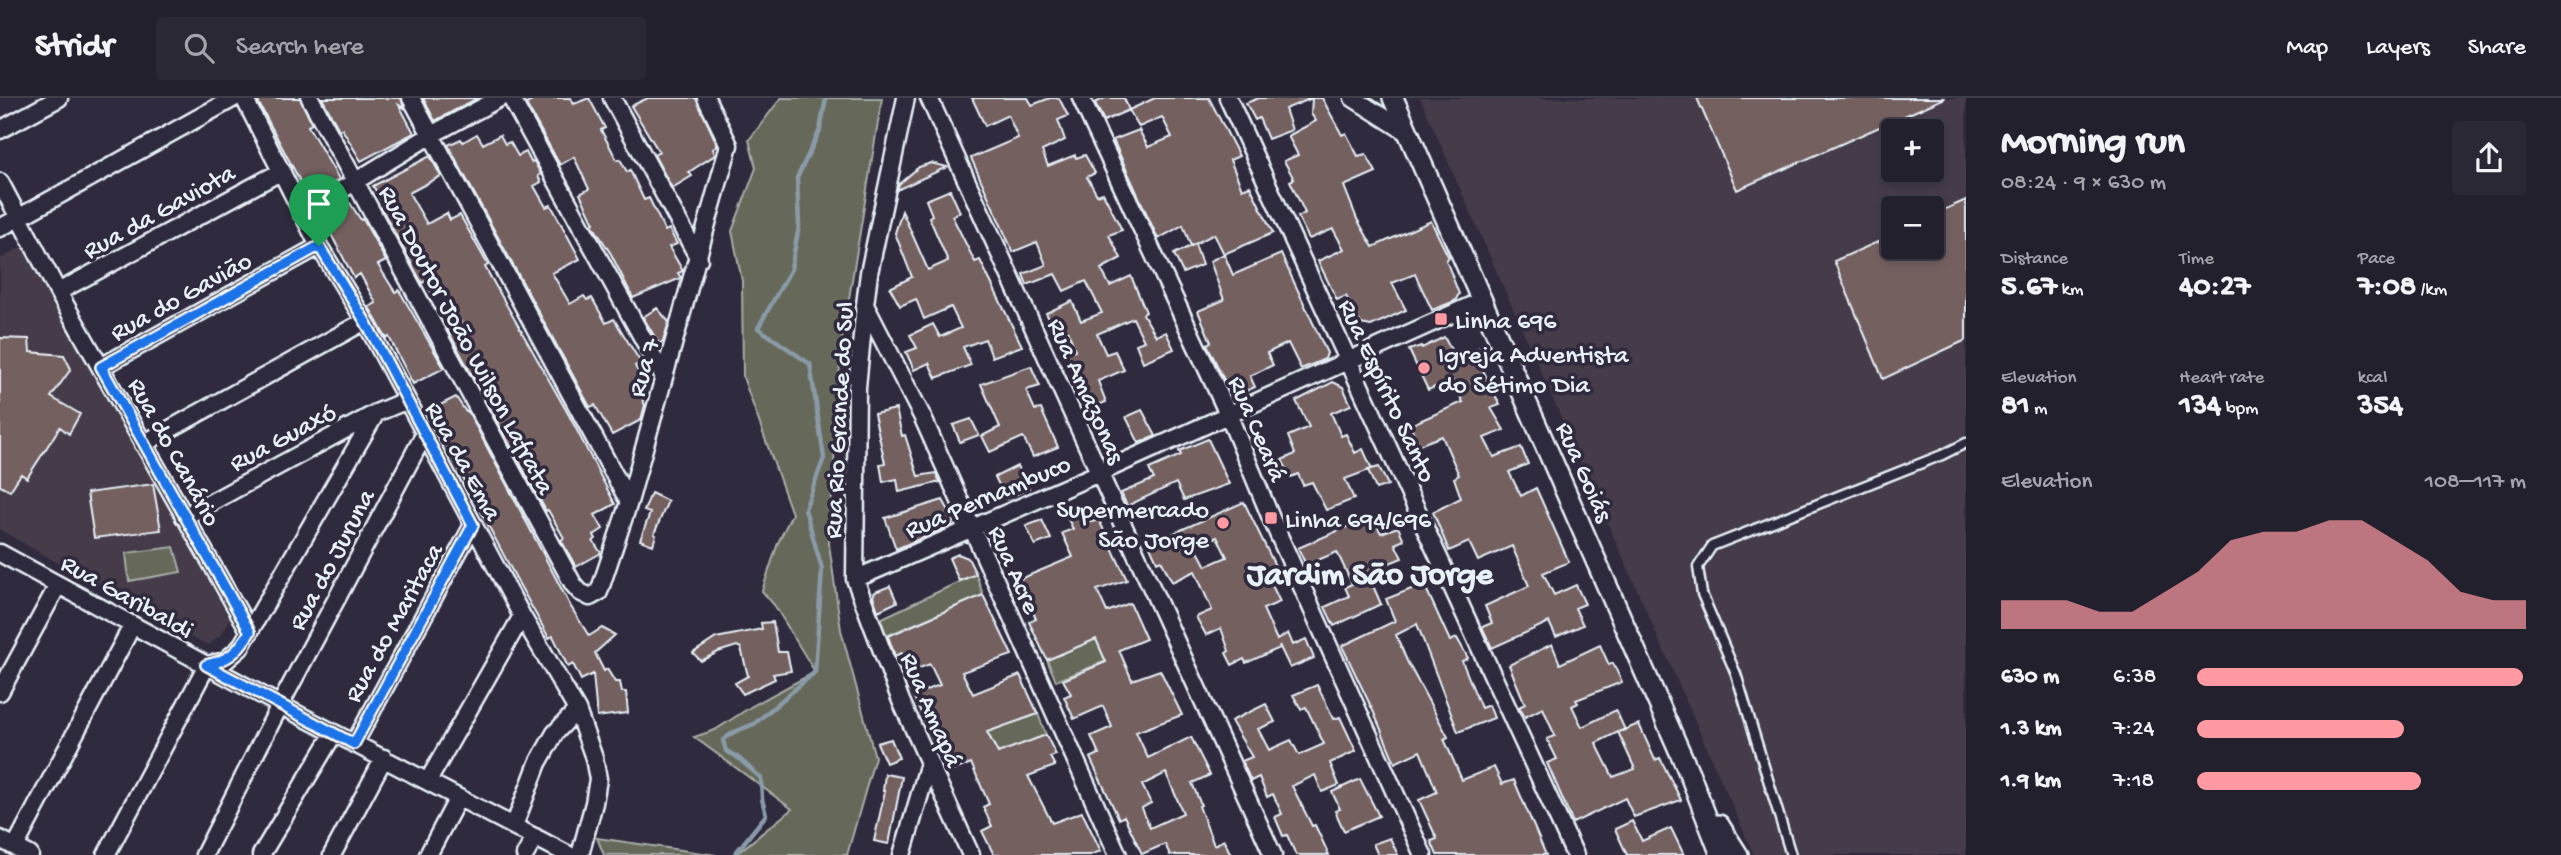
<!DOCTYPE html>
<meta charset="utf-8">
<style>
body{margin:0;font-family:"Gochi Hand",sans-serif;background:#2b2836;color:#f1f3f6;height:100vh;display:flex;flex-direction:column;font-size:26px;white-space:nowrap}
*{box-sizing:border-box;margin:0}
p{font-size:23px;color:#a3a3aa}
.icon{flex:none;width:38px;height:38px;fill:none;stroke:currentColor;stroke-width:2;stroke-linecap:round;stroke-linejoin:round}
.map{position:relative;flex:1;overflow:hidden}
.sheet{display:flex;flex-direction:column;background:#23202e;width:595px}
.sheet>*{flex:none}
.buttons{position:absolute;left:1881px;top:21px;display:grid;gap:14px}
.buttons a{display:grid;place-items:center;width:63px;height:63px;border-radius:7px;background:#23202e;box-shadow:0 4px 10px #0003,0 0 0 2px #403e4a;font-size:35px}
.pin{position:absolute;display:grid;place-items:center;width:60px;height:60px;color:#fff;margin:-72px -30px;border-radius:50% 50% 50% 0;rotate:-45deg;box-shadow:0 0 7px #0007}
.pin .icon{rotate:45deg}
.round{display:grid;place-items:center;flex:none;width:74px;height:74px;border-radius:7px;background:#2b2836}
.summary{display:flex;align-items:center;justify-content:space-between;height:119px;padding:0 35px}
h1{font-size:38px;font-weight:800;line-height:52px}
.stats{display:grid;grid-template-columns:repeat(3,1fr);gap:10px;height:119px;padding:7px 35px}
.stats div{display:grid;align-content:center}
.stats b{font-size:30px;font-weight:800}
.stats small{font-size:19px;font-weight:400}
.stats p{font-size:19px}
.chart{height:196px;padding:14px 35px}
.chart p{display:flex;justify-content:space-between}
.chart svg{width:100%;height:126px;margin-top:7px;fill:#ff9aa2;opacity:.7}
ul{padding:0 35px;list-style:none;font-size:23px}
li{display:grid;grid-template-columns:112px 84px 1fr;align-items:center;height:52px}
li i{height:18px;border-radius:9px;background:#ff9aa2}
header{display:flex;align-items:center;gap:42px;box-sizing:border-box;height:98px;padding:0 35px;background:#23202e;border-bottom:2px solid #403e4a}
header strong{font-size:33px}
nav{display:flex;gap:38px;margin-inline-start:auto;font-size:24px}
.search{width:490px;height:63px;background:#2b2836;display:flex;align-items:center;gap:18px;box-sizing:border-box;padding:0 24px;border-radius:7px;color:#a3a3aa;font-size:26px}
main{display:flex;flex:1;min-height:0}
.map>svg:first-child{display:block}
</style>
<header>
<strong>Stridr</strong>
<div class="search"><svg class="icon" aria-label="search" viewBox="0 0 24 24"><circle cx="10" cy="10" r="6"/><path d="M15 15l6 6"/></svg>Search here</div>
<nav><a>Map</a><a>Layers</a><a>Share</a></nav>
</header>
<main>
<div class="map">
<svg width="1966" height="757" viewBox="0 0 1966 757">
<rect width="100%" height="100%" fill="#2f2a3d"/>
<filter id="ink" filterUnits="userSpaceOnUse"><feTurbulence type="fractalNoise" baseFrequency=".0143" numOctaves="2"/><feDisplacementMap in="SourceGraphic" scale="14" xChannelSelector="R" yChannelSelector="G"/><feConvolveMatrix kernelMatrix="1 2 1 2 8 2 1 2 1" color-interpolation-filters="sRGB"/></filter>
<g filter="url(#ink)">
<!-- built -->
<path fill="#443a48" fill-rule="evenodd" d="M1420,0H1966V757H1754ZM1894,33H1932V72H1894ZM1894,110H1932V149H1894Z
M24,147L230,522L222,536L209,547L184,537L0,432V161Z"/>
<!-- green -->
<path fill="#66695a" stroke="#a7ada9" stroke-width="2" d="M781,0H882L841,249L829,446L841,532L875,659L847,757H735L792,711L694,639L715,632L752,608L815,574L775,508L762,493L778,445L792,416L743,279L742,183L732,133L756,70L749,42Z
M174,449L181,474L129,483L126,455Z
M976,476L983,497L886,538L878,522Z
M1096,541L1106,563L1056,583L1047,562Z
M1038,616L1046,637L998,655L987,634Z
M597,740L716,757H604Z"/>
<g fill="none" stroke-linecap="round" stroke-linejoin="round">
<!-- stream -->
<path stroke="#899ba8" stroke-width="4.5" d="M734,757L766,717L762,701L761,680L736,658L726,653L723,642L734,634L754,626L815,574L822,471L805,411L824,360L810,266L758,230L791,171L799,128L797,80L820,32L826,0"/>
</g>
<!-- building -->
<path fill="#746161" stroke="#e8f1f8" stroke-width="2" fill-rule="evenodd" d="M256,0H300L312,26L308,28L339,81L309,100Z
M322,0H401L404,10L399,7L414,35L361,63L342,31L339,32Z
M423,0H478L435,23Z
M538,0H571L574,6L589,0L605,30L601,32L617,62L620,61L627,74L630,72L644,102L649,100L665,133L669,131L677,146L669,149L683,173L678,175L681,180L633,200L611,156L592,126L594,125L580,96L589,91L574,59L560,67L526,6Z
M648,0H696L718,48L713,51L715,57L689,74L692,78L672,90L654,57L659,54L631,8Z
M972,0H1028L1032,7L1050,0H1059L1068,18L1058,22L1065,42L1042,53L1048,68L1075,57L1076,60L1085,57L1095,75L1087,79L1097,97L1103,95L1122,132L1109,137L1121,160L1101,171L1110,188L1131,178L1146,214L1143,216L1156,238L1166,234L1174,251L1143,264L1136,246L1144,243L1133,220L1097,236L1106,256L1115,253L1124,272L1098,283L1106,304L1085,312L1079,299L1084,297L1066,255L1075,252L1068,233L1057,237L1046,215L1072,203L1081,223L1102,215L1086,183L1064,193L1055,176L1027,187L1023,176L1046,167L1037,144L1013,154L971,60L1018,40L1008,17L985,28Z
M1105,0H1124L1129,12L1104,23L1095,5Z
M1155,0H1209L1239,58L1230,62L1242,91L1250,88L1273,135L1224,156L1214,136L1191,148L1183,127L1158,141L1113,42L1139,32L1148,49L1172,39L1162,19L1139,29L1129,12Z
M1259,0H1310V1L1285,11L1292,32L1268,41L1259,20L1255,22L1246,5Z
M1312,0H1322L1342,37L1346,35L1358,58L1366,56L1376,74L1344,88L1357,121L1373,149L1431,123L1449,160L1446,162L1459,196L1455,203L1432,212L1415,176L1392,185L1406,212L1371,228L1361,226L1346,198L1337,202L1318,163L1344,151L1333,131L1309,141L1298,119L1305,115L1290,83L1294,81L1284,63L1298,57L1288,38L1316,23L1311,16Z
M1697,0H1945L1737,92Z
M477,36L483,46L500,37L505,46L510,44L518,58L526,54L531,64L534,63L541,76L538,78L541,84L534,88L546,109L551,107L580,161L552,175L570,206L584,198L587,202L592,200L606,225L614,221L641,265L635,268L643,283L635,286L645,307L641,322L612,337L595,307L590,309L448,47L461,41L463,44Z
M430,58L441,78L409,95L427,126L447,115L450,122L460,117L488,167L485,169L570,319L615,406L595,417L603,431L594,437L596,441L593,443L601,455L576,469L561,442L564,440L548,412L546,413L447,231L461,224L443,192L433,198L426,183L422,185L381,110L385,108L373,88Z
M931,65L947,69L897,92L899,86L919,69Z
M950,92L960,114L952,118L975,164L980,162L1022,248L992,259L985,241L963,249L971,267L936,280L929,265L914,272L906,254L917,250L910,237L933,226L940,239L961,230L951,209L924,221L916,201L900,208L890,190L912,179L895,135L902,113L928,172L948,163L929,119L932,117L926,102Z
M1966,102V242L1883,281L1834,163L1889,139L1893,149H1932V117Z
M350,105L361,122L363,121L386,163L378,167L395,194L399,192L444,270L413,286L389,239L386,240L369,209L376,205L360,176L354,180L324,123V118Z
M1195,146L1202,167L1183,175L1174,156Z
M1224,156L1233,177L1281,156L1327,255L1325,261L1301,271L1288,245L1267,255L1273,267L1250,278L1255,289L1235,298L1231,297L1207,246L1211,244L1198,213L1224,202L1210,163Z
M657,210L669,224L663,243L659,246L643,219Z
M1444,239L1455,259L1481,249L1489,265L1481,268L1500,307L1491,310L1504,332L1484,340L1494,359L1521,349L1528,366L1509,374L1521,398L1536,390L1569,464L1543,475L1554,497L1576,487L1585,506L1575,510L1583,527L1556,539L1549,524L1492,550L1482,529L1492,525L1485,508L1529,488L1512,448L1478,463L1469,444L1449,453L1433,414L1461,400L1454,380L1459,377L1442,338L1419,347L1410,327L1463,304L1452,282L1428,292L1409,252L1421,248L1422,250Z
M0,240L29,241L30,254L64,257L71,271L51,299L80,316L69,336L60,329L27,380L21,376L10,393L0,388Z
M1031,268L1040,288L1026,292L1035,312L1041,311L1058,349L1033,359L1023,339L990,354L982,338L1000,329L981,286Z
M1333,284L1343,289L1351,307L1331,315L1341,338L1346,336L1355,355L1363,351L1372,371L1345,381L1354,401L1326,412L1312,384L1303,387L1298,376L1291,379L1282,362L1295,356L1288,338L1309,329L1296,303Z
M456,299L466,314L468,313L571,509L589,538L602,530L615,537L595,555L604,573L607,571L615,584H620L622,594H626L628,615L597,619L593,576L581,582L573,566L568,569L553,538L549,540L519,486L428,313Z
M896,311L902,338L905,337L918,378L936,375L940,384L899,394L897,381L883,384L880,366L885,365L874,316Z
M1142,312L1156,338L1139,345L1126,319Z
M971,321L979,337L960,344L953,327Z
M1208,341L1229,386L1184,402L1176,385L1127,408L1121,395L1154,381L1149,371L1181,357L1179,353Z
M1017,368L1029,390L1006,401L995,379Z
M1379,369L1388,387L1376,391L1368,372Z
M153,386L161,432L94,440L87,395Z
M651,395L668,403L654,436L656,437L653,447L640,442L650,415L644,413Z
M943,402L954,422L952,427L896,451L885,420Z
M1244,404L1281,480L1271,485L1280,504L1263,511L1277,542L1288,535L1293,547L1306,541L1314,560L1290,570L1279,547L1280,550L1246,565L1244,561L1232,567L1226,555L1229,553L1221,530L1206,537L1196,519L1212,512L1195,473L1172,484L1161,462L1157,464L1149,446ZM1217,439L1227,459L1206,468L1195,448Z
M1084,412L1091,424L1099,422L1127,482L1097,492L1107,514L1130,505L1146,541L1119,552L1132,582L1160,572L1182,617L1136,634L1148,660L1191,639L1210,677L1192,685L1201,707L1199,708L1214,747L1224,742L1231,757H1170L1165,746L1142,756L1124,718L1119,721L1090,660L1099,656L1091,638L1112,629L1103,608L1074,621L1064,599L1071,596L1063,582L1106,564L1096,541L1047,562L1029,524L1036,521L1020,481L1073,459L1062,435L1073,431L1067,419ZM1166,675L1183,715L1150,730L1142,710L1151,705L1142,687Z
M1372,418L1381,435L1398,429L1404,442L1395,446L1402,460L1367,474L1381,506L1334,528L1325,509L1349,498L1345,489L1352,486L1337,454L1306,467L1298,450Z
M1042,422L1051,441L1035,447L1026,428Z
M958,456L968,460L976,476L959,483L949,460Z
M1424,486L1450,543L1457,540L1468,560L1462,563L1481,610L1489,607L1494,620L1458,634L1417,526L1396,537L1407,563L1448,639L1444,641L1462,682L1494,669L1502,686L1514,682L1546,757H1437L1431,743L1437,741L1419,702L1437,694L1420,653L1395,665L1374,615L1342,548L1395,523L1386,501Z
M890,488L897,504L878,513L873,498L875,494Z
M983,497L1012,557L962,574L973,596L1020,577L1038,616L987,634L998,655L1046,637L1056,657L1050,659L1055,668L1028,678L1052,725L1082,714L1101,753L1090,757H994L982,733L992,728L983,709L989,706L971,665L948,675L913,597L940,587L930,566L909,574L902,555L895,558L888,538Z
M773,524L778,554H787L791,573L773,576L775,581L743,596L735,585L748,578L741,550L737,548L718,554L701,563L693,555L716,540L762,531L761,525Z
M1552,546L1560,566L1600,547L1609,567L1613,565L1622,584L1576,602L1578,605L1572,608L1582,629L1616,612L1625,632L1618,634L1639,626L1655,662L1660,660L1681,702L1634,719L1625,700L1573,725L1547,665L1557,661L1547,641L1555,638L1543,610L1525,619L1519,609L1525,606L1509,567ZM1618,634L1635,671L1613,679L1596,645Z
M1317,587L1334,621L1340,619L1356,653L1330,665L1339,687L1322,694L1315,677L1292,688L1312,728L1315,727L1329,757H1296L1287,737L1283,738L1275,719L1282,716L1273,696L1267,699L1259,679L1251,683L1249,679L1242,663L1252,659L1231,623L1266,606L1275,624L1258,631L1269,652L1291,642L1299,657L1324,646L1306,609L1301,611L1293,597Z
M891,641L899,660L886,665L877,645Z
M885,676L902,679L889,746L874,743L885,693H883Z
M1360,681L1379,718L1344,733L1335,713L1340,711L1332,694Z
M1632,723L1642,743L1671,730L1684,757H1627L1615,731Z
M1390,740L1398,757H1378L1373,746Z"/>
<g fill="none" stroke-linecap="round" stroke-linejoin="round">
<!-- service casing -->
<g stroke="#e8f1f8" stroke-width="13">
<path id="service" d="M1791,757L1736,576L1702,496L1698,469L1712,448L1942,357L1966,345"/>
</g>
<!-- minor casing -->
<g stroke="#e8f1f8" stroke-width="21">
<path id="minor" d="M244,0L319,148L365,223L522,518L577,612L594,660L598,681L594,705L580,757
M310,0L573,486L580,494L590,499L599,494L629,404L729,47L706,0
M411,0L629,404
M511,0L664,279
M612,0L699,161
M906,0L869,175L865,207L857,289L855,481L901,603L971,757
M929,0L1273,757
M1081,0L1228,316L1271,420L1423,757
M1228,0L1575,757
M1353,0L1411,37
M0,32L59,0
M0,84L58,194L250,534
M302,116L431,37L500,0
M0,130L234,0
M58,194L282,73
M865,207L922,318L1118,757
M101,269L319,148
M143,346L365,223
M184,419L376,315L405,303
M0,455L280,607L569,757
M855,481L1099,375L1483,202
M0,594L58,487
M354,646L473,427
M428,683L522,518
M514,728L538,665L555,635L577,612
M0,741L30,757
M15,749L132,528
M106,757L207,567L225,563L240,550L376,315
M204,757L280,607L424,337
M261,757L334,635
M332,757L384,660
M428,757L458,700
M525,757L535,739
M902,757L929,665"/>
</g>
<!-- tertiary casing -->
<g stroke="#e8f1f8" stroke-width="24">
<path id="tertiary" d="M1393,0L1690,677L1721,757
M1719,727L1738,757"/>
</g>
<!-- service -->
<use href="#service" stroke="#2f2a3d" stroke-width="8"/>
<!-- minor -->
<use href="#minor" stroke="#2f2a3d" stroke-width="16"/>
<!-- tertiary -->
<use href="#tertiary" stroke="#2f2a3d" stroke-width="19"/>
</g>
</g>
<g fill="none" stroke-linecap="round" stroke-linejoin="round" filter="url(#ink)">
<!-- route casing -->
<g stroke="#fff" stroke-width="14">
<path id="route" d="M319,148L365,223L473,427L354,646L206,567C230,562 237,554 250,534L101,269Z"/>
</g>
<!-- route -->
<use href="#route" stroke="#1a73e8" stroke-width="9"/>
</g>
<!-- markers -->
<g fill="#ff9aa2" stroke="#2f2a3d" stroke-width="2.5">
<rect x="1434" y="214" width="14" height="14" rx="3.5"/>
<circle cx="1424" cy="270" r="7"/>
<rect x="1264" y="413" width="14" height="14" rx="3.5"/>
<circle cx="1223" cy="425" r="7"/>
</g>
<g text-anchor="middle" stroke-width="7" stroke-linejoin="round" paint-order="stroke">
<!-- street labels -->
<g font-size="26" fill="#e8f1f8" stroke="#2f2a3d">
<text transform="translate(158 112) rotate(-29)" y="9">Rua da Gaviota</text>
<text transform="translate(180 197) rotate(-29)" y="9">Rua do Gavião</text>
<text transform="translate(468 241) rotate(62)" y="9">Rua Doutor João Wilson Lafrata</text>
<text transform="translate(642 269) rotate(-74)" y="9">Rua 7</text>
<text transform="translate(1088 292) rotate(66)" y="9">Rua Amazonas</text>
<text transform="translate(1389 292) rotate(65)" y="9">Rua Espírito Santo</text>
<text transform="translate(837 322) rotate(-87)" y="9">Rua Rio Grande do Sul</text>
<text transform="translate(1259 330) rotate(67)" y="9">Rua Ceará</text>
<text transform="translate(282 338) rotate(-28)" y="9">Rua Guaxó</text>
<text transform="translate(176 353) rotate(61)" y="9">Rua do Canário</text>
<text transform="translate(465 362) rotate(61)" y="9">Rua da Ema</text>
<text transform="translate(1586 373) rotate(66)" y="9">Rua Goiás</text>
<text transform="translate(987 397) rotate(-23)" y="9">Rua Pernambuco</text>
<text transform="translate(330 461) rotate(-62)" y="9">Rua do Juruna</text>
<text transform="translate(1016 471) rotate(66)" y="9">Rua Acre</text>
<text transform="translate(128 497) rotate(29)" y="9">Rua Garibaldi</text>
<text transform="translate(392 524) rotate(-61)" y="9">Rua do Maritaca</text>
<text transform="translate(933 611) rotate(67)" y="9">Rua Amapá</text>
</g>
<!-- poi labels -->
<g font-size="26" fill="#e8f1f8" stroke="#2f2a3d" text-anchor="start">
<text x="1455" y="230">Linha 696</text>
<text x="1438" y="264">Igreja Adventista<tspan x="1438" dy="30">do Sétimo Dia</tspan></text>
<text x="1209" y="419" text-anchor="end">Supermercado<tspan x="1209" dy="30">São Jorge</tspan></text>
<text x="1285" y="429">Linha 694/696</text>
</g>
<!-- district labels -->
<g font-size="33" font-weight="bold" fill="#e8f1f8" stroke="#2f2a3d">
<text x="1370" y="485">Jardim São Jorge</text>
</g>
</g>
</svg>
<div class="buttons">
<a>+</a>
<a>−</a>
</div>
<div class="pin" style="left:319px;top:148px;background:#1e9e55"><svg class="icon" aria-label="arrive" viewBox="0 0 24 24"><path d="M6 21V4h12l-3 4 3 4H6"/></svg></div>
</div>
<section class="sheet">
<div class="summary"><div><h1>Morning run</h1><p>08:24 · 9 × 630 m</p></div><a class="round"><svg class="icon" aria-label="share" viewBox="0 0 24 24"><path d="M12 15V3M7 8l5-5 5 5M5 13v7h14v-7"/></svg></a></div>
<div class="stats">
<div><p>Distance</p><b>5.67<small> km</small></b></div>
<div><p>Time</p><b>40:27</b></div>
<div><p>Pace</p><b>7:08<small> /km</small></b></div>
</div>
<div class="stats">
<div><p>Elevation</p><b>81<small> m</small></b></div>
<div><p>Heart rate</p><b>134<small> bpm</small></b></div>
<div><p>kcal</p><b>354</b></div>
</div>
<div class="chart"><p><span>Elevation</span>108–117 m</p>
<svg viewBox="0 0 160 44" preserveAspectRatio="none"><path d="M0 44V34L10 34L20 34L30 38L40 38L50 31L60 24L70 13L80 10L90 10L100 6L110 6L120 13L130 20L140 31L150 34L160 34V44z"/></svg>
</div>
<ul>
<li><b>630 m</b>6:38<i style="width:99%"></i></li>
<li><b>1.3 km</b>7:24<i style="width:63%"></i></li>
<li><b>1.9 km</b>7:18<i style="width:68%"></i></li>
</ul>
</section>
</main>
